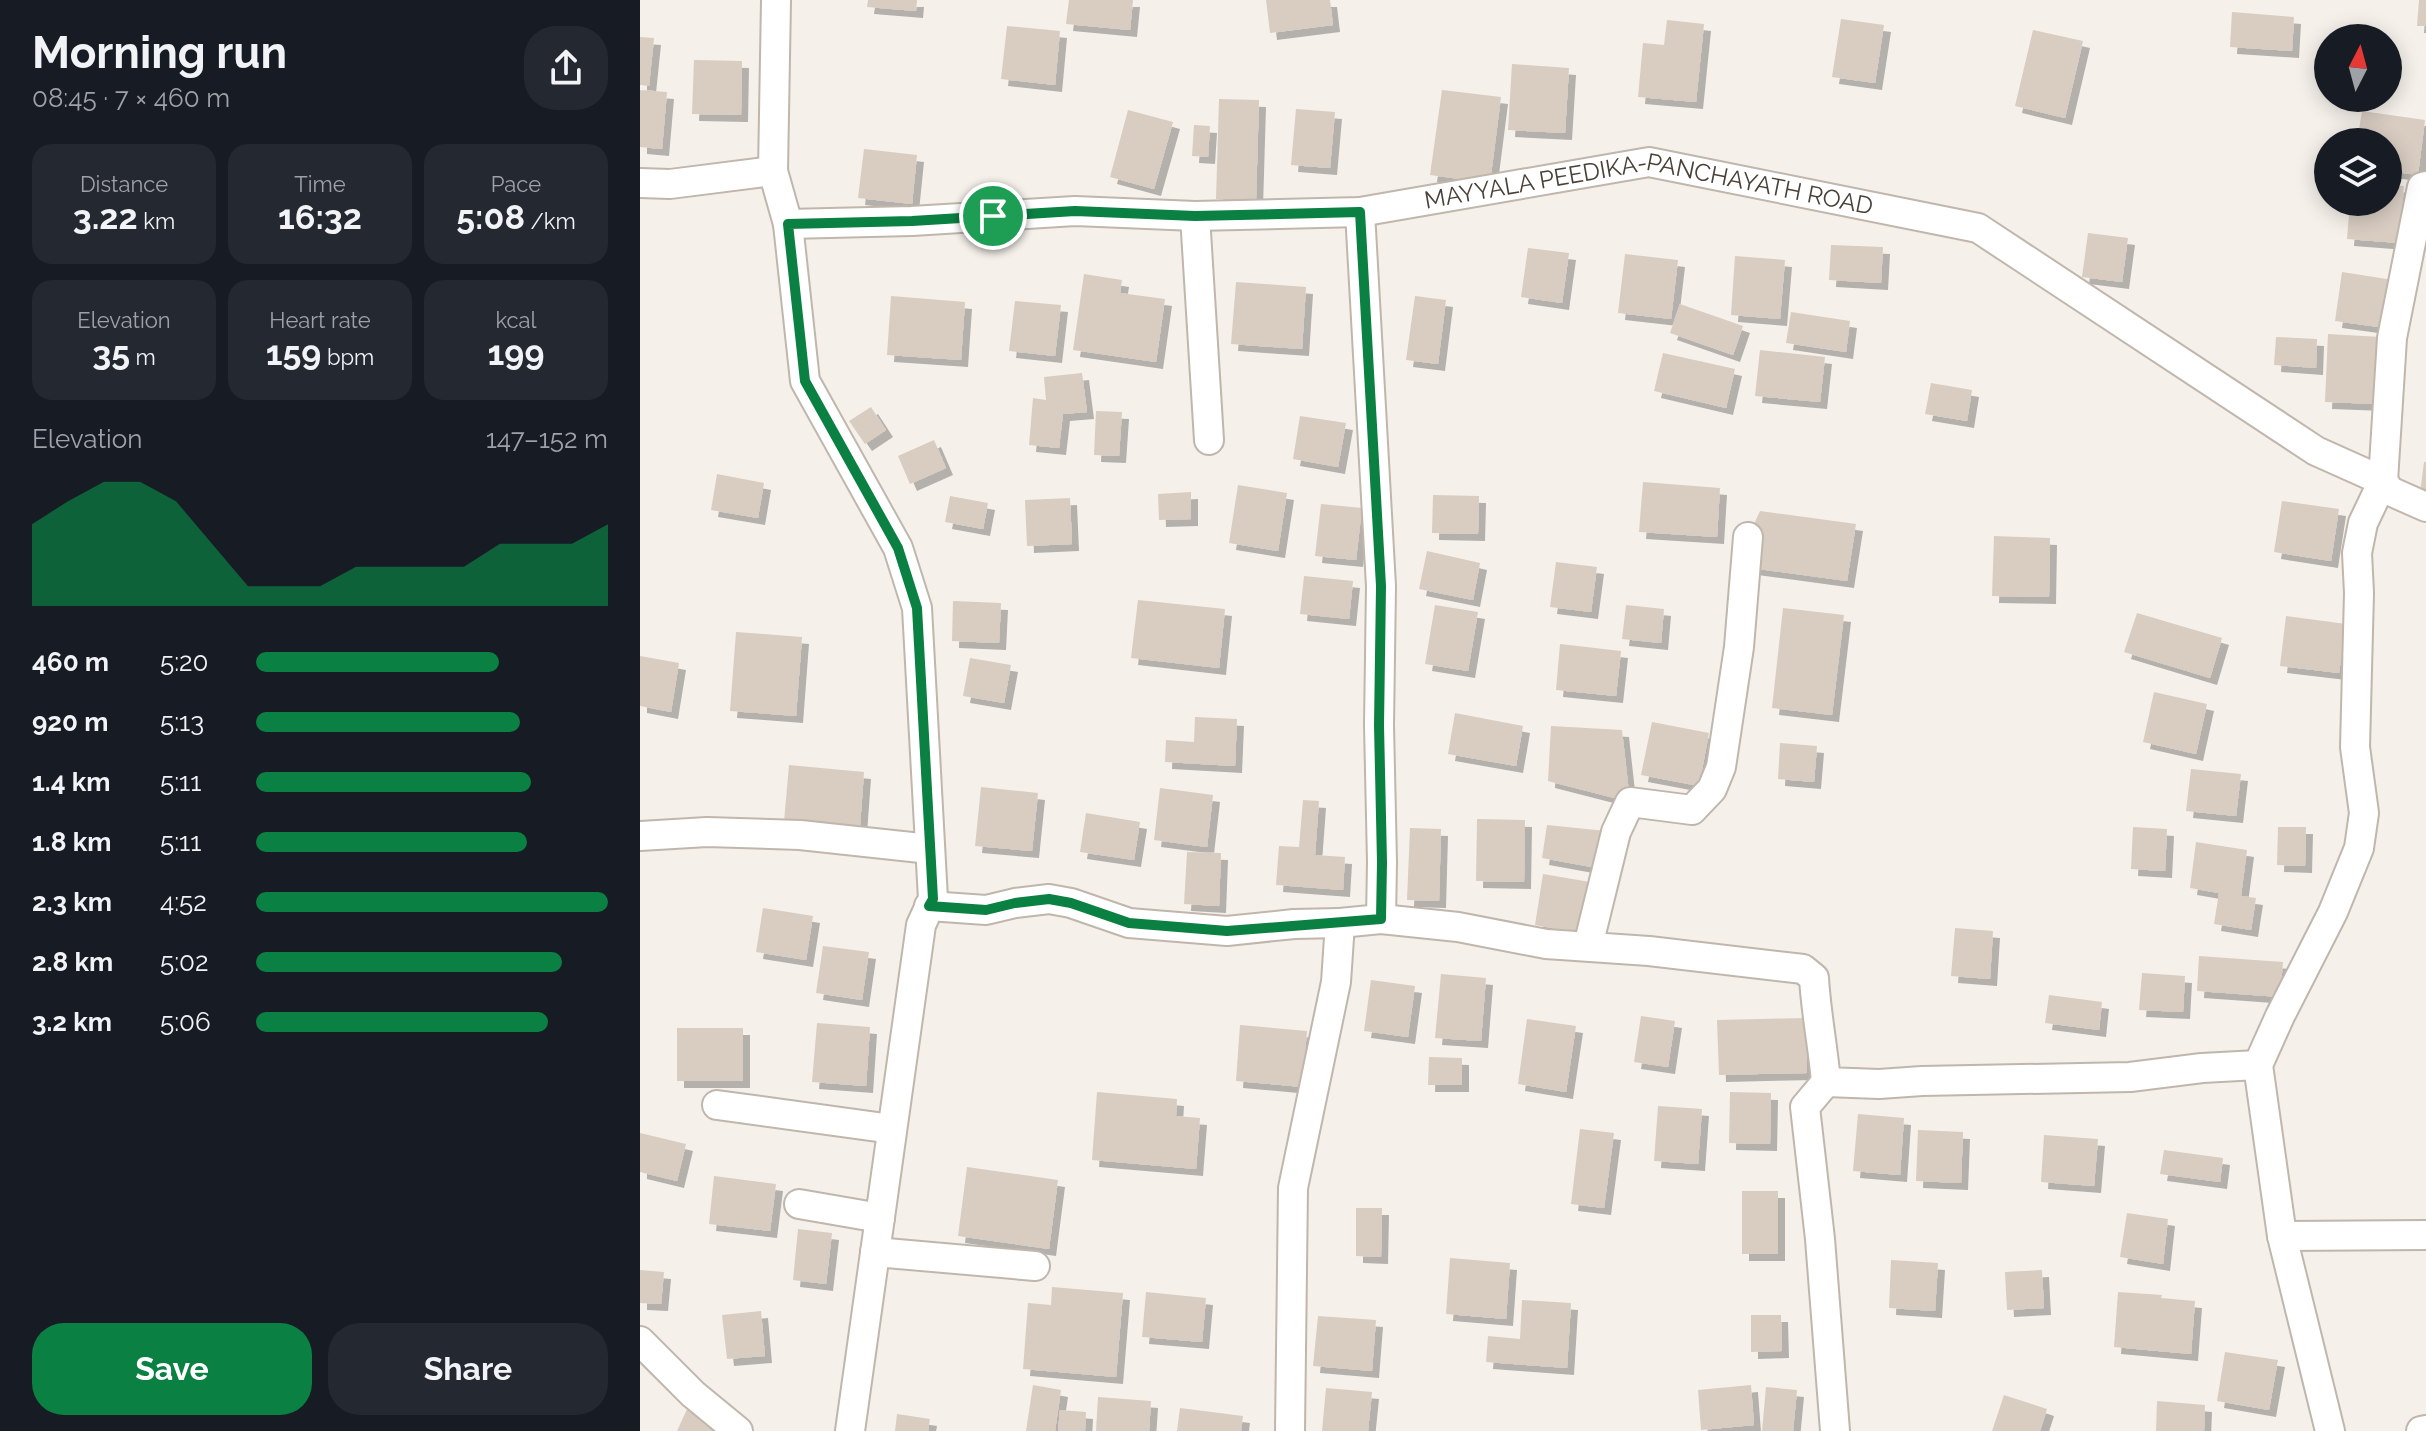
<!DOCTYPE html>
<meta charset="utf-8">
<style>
body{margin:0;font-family:Raleway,sans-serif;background:#242831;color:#f1f3f6;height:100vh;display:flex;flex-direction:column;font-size:30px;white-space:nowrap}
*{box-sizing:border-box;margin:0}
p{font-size:26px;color:#9ea1a6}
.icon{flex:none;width:44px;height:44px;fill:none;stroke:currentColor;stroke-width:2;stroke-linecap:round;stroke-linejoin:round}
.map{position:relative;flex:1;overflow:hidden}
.side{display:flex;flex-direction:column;background:#171b24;width:640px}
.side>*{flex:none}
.needle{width:52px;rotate:6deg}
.controls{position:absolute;left:1674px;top:24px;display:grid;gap:16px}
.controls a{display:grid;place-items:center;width:88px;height:88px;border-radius:50%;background:#171b24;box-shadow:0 4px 20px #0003;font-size:40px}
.pin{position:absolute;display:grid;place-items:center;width:68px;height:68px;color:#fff;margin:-34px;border:4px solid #fff;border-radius:50%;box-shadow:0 2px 8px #0007}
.round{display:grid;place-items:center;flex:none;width:84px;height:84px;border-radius:32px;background:#242831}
.headline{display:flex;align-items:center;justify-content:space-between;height:136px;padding:0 32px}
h1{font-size:44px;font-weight:700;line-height:60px}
.metrics{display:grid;grid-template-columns:repeat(3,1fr);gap:12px;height:136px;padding:8px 32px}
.metrics div{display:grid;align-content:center;border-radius:20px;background:#242831;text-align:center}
.metrics b{font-size:34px;font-weight:700}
.metrics small{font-size:22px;font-weight:400}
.metrics p{font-size:22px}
.chart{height:224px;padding:16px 32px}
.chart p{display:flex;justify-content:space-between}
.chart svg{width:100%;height:144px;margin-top:8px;fill:#0b8043;opacity:.7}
.primary-button{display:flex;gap:16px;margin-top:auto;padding:16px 32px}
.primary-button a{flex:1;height:92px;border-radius:32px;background:#0b8043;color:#fff;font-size:32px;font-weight:700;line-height:92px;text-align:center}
.primary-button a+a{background:#242831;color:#f1f3f6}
ul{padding:0 32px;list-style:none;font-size:26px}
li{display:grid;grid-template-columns:128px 96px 1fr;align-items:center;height:60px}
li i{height:20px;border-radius:10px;background:#0b8043}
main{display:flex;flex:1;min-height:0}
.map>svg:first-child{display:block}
</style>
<main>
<section class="side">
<div class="headline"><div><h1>Morning run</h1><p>08:45 · 7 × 460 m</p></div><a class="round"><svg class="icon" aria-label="share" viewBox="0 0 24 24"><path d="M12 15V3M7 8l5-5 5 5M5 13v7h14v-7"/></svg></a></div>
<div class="metrics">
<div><p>Distance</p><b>3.22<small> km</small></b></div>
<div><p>Time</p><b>16:32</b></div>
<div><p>Pace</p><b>5:08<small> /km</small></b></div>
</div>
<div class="metrics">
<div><p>Elevation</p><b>35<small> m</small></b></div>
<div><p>Heart rate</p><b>159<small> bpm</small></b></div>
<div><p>kcal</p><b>199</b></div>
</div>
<div class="chart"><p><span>Elevation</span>147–152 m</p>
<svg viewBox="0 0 160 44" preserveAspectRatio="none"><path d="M0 44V19L10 12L20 6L30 6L40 12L50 25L60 38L70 38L80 38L90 32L100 32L110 32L120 32L130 25L140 25L150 25L160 19V44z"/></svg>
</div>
<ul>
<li><b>460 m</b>5:20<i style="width:69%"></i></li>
<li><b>920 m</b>5:13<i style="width:75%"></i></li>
<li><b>1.4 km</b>5:11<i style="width:78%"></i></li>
<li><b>1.8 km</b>5:11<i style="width:77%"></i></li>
<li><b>2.3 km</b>4:52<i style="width:100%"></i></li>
<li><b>2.8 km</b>5:02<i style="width:87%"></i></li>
<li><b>3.2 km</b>5:06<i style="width:83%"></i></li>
</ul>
<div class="primary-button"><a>Save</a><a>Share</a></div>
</section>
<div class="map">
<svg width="1786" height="1431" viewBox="0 0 1786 1431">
<defs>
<filter id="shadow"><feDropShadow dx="7" dy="7" stdDeviation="0" flood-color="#0004"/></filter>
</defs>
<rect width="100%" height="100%" fill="#f5f0ea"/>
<!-- building -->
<path fill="#d9cdc2" filter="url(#shadow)" d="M228,0H277L276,11L227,7Z
M429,0H493L490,30L426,24Z
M626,0H690L693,25L630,33Z
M1779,0H1786V26H1777Z
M1592,12L1654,17L1652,51L1590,47Z
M1201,19L1244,25L1235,83L1192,77Z
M1027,20L1064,24L1056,102L998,97L1003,43L1024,45Z
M367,26L420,31L415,85L361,79Z
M1393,30L1443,41L1425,118L1375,106Z
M0,37L14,38L9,86L0,85Z
M54,60L102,61L101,115L52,114Z
M872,64L929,68L925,133L868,130Z
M0,90L27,92L22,149L0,147Z
M802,90L861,97L850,183L790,175Z
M579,99L619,100L616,200L576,199Z
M656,109L695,112L690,168L651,165Z
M488,110L533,122L514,189L470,177Z
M1722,111L1785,120L1778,175L1748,171V142H1717Z
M554,125L570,126L568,157L552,156Z
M224,149L277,155L272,204L218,198Z
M1748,185L1764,186L1759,243L1707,239L1710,202H1748Z
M1448,233L1488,238L1482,282L1442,277Z
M1191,245L1243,247L1241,283L1189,280Z
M888,248L929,253L922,303L881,297Z
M985,254L1038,260L1031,319L978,313Z
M1095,256L1145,260L1140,319L1091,315Z
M1702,272L1753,280L1746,328L1695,321Z
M444,274L482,280L480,293L525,299L516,362L433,350Z
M596,282L666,287L662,349L591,344Z
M251,296L325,302L321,360L247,355Z
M775,296L806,300L798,364L766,360Z
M375,301L421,305L415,356L369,351Z
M1040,304L1103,326L1093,355L1030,333Z
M1151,312L1210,321L1206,352L1146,343Z
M1688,334L1741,337L1737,404L1685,402Z
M1636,337L1677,339L1676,368L1634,365Z
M1120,350L1185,357L1180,402L1115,396Z
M1023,353L1095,369L1086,408L1014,391Z
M442,373L447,412L423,414L419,448L389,445L393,398L406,400L404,377Z
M1291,383L1332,390L1327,421L1285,414Z
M231,407L246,430L225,444L209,421Z
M456,411L482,412L479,456L454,455Z
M660,416L706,423L698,467L653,459Z
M294,440L306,468L270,484L258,456Z
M1784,462H1786V494L1780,493Z
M77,474L124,483L118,518L71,510Z
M1003,482L1080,488L1077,537L999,532Z
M598,485L647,493L638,551L589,543Z
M551,492V519L519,520L518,494Z
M793,495L839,496L838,534L792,533Z
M310,496L348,503L343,529L305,522Z
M430,498L432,544L387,546L385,500Z
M1642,501L1699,509L1691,561L1634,552Z
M681,504L722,508L716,560L675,556Z
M1120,511L1216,524L1207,581L1111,568L1108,537Z
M1354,536L1410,538L1409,597L1352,596Z
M787,551L840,563L833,600L779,589Z
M916,562L957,567L951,612L910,607Z
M664,576L713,581L709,619L660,614Z
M498,600L585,609L579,668L491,658Z
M313,601L361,603L359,643L312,641Z
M795,605L838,612L828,671L785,664Z
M986,605L1024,609L1021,643L982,639Z
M1143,608L1204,615L1192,715L1132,708Z
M1497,613L1582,638L1570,678L1484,652Z
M1646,616L1706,624L1699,673L1640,666Z
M96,632L162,637L156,716L90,711Z
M920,644L981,651L976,696L916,690Z
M0,656L39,663L31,712L0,706Z
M330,658L371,665L364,703L323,696Z
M1514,692L1567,704L1556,754L1503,742Z
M815,713L883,726L876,766L808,754Z
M555,717L597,719L595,766L525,762L526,740L554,742Z
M1012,722L1069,733L1059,786L1001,775Z
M911,726L982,730L990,802L908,781Z
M1140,743L1177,746L1174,782L1138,779Z
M149,765L224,772L219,840L143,833Z
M1551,769L1601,774L1596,816L1546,811Z
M341,787L398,793L392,851L335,846Z
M520,788L573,795L567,847L514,840Z
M663,800L679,801L675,855L705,857L703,890L636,885L639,846L659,847Z
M446,813L500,822L494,860L440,852Z
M837,819L885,820L884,882L836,881Z
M907,825L976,832L957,868L902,858Z
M1493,827L1527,829L1525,871L1491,869Z
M1638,827H1666L1665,866L1637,865Z
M770,828L801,829L799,901L767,900Z
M1556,842L1607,850L1601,896L1616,898L1611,930L1574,924L1579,893L1550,888Z
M547,852L581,853L579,906L544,904Z
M903,874L950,882L941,933L895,925Z
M123,908L173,916L166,960L116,952Z
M1315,928L1353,931L1350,979L1311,976Z
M183,946L229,952L222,1000L176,993Z
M1559,956L1643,962L1640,997L1557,991Z
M1502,973L1545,976L1543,1012L1499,1010Z
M801,974L846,978L841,1041L795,1038Z
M731,980L775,986L768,1037L724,1031Z
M1409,995L1462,1002L1459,1030L1405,1023Z
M1001,1016L1035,1021L1028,1067L994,1062Z
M1166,1018L1167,1073L1079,1075L1077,1020Z
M887,1019L936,1026L926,1092L878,1084Z
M177,1023L230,1027L226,1086L172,1082Z
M600,1025L667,1031L662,1087L596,1081Z
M37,1028H103V1081H37Z
M789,1057L822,1058V1085H788Z
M457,1092L537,1099L536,1116L560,1118L556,1169L452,1160Z
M1090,1092L1131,1093L1130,1144L1089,1143Z
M1018,1106L1062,1109L1058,1164L1014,1161Z
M1218,1114L1264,1118L1260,1175L1213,1171Z
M940,1129L974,1133L964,1208L931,1204Z
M1278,1130L1323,1132L1321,1183L1276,1181Z
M0,1133L46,1144L37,1181L0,1172Z
M1404,1135L1458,1139L1454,1186L1401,1182Z
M1524,1150L1583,1158L1580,1182L1520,1174Z
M327,1167L418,1180L409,1249L318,1236Z
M74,1176L136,1184L130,1231L69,1224Z
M1102,1191H1138V1254H1102Z
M716,1208H742L741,1257L716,1256Z
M1487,1213L1528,1219L1523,1264L1480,1257Z
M158,1229L192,1233L186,1284L153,1280Z
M810,1258L870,1263L866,1319L806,1314Z
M1251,1260L1298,1263L1295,1311L1249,1308Z
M0,1270L24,1272L21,1304L0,1303Z
M1402,1270L1404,1308L1367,1310L1365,1272Z
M412,1287L483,1293L476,1377L383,1369L388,1303L411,1305Z
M506,1292L566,1298L562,1342L502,1337Z
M1478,1292L1522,1295L1521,1298L1555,1301L1551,1354L1474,1347Z
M882,1300L931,1303L927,1368L846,1362L848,1336L880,1339Z
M121,1311L125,1356L87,1359L82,1315Z
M1111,1315H1141L1142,1351L1111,1352Z
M678,1316L736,1320L732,1371L673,1366Z
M1585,1352L1638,1360L1629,1410L1577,1401Z
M393,1385L421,1390L415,1431H386Z
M1111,1385L1114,1425L1061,1430L1058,1390Z
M1126,1387L1157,1390L1153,1431H1122Z
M686,1388L732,1392L728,1431H682Z
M1364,1395L1407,1409L1400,1431H1352Z
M458,1397L511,1401L509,1431H456Z
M1517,1401L1565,1405L1564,1431H1516Z
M48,1407L79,1431H37Z
M540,1408L603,1416L601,1431H537Z
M420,1410L446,1412L445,1431H418Z
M257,1414L290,1419L288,1431H255Z"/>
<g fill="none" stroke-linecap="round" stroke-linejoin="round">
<!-- minor casing -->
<g stroke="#c0b6ac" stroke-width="32">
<g id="minor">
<path d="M136,0L133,171L148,224L165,381L258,548L277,608L293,899L281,925L210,1431"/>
<path d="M0,183L30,184L133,171"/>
<path d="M555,216L569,440"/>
<path id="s1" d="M148,224L272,221L435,211L555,216L720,212L1009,162L1338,228L1676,451L1743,481L1750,491L1786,507"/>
<path d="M0,836L67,832L160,835L290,849"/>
<path d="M289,906L346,910L375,903L409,899L431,903L489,923L587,931L654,924L700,923"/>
<path d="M741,919L818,927L906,944L1009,951L1163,969L1174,978C1176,1013 1183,1047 1186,1082L1239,1084L1282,1081L1490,1077L1562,1068L1618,1065"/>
<path d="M948,946L976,832L990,802L1052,810L1072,789L1081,767L1099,647L1108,537"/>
<path d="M1186,1082L1165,1107L1180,1239L1195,1431"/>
<path d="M77,1105L252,1129"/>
<path d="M159,1204L240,1218"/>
<path d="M1642,1236L1786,1235"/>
<path d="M235,1252L395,1266"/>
<path d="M0,1341L53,1394L98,1431"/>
<path d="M650,1431L653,1188L696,982L700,923L741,919L742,862L739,725L741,586L720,212"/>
<path d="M1690,1431L1642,1236L1618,1065L1640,1016L1693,912L1719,848L1724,813L1715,747L1719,593L1717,553L1723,523L1743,481L1752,338L1782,187L1786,186"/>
<path d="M1781,1431L1786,1430"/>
</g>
</g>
<!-- minor -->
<use href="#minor" stroke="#fff" stroke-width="28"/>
</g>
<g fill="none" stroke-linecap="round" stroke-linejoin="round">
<!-- route casing -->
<g stroke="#fff" stroke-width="16">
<path id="route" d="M435,211L555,216L720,212L741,586L739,725L742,862L741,919L587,931L489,923L431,903L409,899L375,903L346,910L289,906L293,899L277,608L258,548L165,381L148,224L272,221Z"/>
</g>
<!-- route -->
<use href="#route" stroke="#0b8043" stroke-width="10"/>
</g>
<g text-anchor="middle" stroke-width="8" stroke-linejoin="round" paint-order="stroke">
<!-- street labels -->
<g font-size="24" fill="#494038" stroke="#fff">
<text dy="8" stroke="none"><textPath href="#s1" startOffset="866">MAYYALA PEEDIKA-PANCHAYATH ROAD</textPath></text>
</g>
</g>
</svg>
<div class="controls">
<a><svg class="needle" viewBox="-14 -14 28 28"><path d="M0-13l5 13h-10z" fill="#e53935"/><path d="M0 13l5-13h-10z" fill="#9ea1a6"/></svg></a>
<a><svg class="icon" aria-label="layers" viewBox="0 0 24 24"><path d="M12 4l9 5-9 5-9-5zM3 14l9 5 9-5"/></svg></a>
</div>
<div class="pin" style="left:353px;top:216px;background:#1e9e55"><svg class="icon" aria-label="arrive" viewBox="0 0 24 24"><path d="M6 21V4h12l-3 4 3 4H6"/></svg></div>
</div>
</main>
